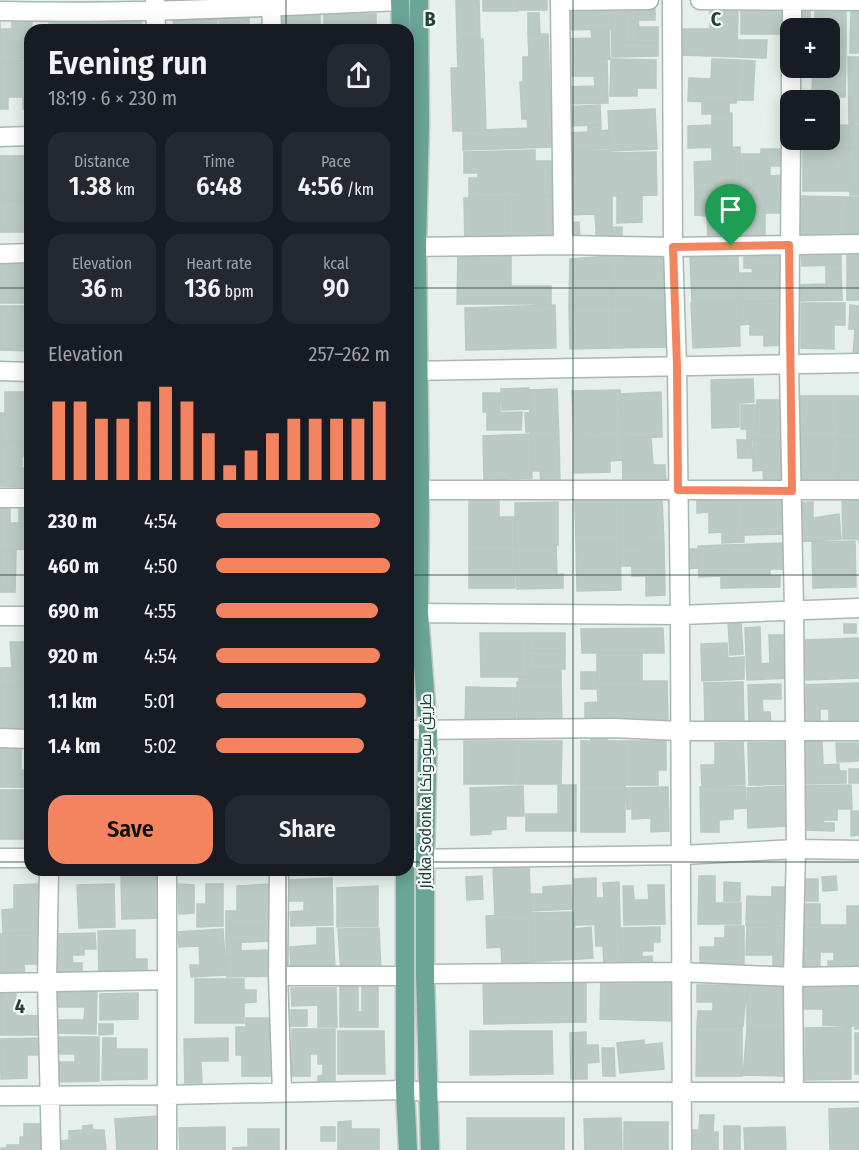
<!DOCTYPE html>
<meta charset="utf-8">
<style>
body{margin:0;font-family:"Fira Sans Condensed",Cairo,sans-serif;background:#242831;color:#f1f3f6;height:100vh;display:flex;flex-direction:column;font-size:22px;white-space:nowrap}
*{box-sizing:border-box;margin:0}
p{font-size:20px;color:#9ea1a6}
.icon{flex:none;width:33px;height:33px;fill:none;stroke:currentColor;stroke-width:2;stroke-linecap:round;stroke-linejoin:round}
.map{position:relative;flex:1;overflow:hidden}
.sheet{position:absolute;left:24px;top:24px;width:390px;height:852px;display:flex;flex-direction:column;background:#171b24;border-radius:18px;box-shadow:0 3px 15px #0003}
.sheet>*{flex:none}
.fabs{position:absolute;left:780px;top:18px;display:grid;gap:12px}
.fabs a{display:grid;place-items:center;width:60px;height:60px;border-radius:12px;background:#171b24;box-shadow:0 3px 15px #0003;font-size:30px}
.pin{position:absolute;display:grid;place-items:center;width:51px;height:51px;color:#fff;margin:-62px -26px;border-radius:50% 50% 50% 0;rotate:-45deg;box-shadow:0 0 6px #0007}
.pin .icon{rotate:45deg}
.round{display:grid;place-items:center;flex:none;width:63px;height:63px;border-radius:18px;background:#242831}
.summary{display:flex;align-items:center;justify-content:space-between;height:102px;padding:0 24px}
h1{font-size:33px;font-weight:600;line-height:45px}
.stats{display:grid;grid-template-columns:repeat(3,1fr);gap:9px;height:102px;padding:6px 24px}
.stats div{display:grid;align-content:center;border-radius:15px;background:#242831;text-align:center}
.stats b{font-size:26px;font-weight:600}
.stats small{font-size:16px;font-weight:400}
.stats p{font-size:16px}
.chart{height:168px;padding:12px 24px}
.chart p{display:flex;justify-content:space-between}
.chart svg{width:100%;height:108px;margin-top:6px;stroke:#f4845f;stroke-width:6}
.primary-button{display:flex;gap:12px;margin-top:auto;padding:12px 24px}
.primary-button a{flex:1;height:69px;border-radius:18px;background:#f4845f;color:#111;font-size:24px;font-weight:600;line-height:69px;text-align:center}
.primary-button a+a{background:#242831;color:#f1f3f6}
ul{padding:0 24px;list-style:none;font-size:20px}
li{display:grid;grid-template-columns:96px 72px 1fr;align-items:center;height:45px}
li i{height:15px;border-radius:8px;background:#f4845f}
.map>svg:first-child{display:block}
</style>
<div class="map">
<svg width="859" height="1150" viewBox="0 0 859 1150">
<rect width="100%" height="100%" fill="#e6efeb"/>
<!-- building -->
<path fill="#bbcac4" stroke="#b8c9c2" stroke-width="1.5" d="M456,0H479L480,39L457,40Z
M483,0H518V11H483Z
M518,0H547V10H517Z
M655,4V20H638V5Z
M625,5H638L639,43H625Z
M625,5V43H658V56L612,57L611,6Z
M611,6L612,29L566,30L565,7Z
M851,7H859V53H850Z
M276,9H320V30H276Z
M710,9L738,10L737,57L681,55L682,29H710Z
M741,10H784L783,34H741Z
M798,11H810V24H798Z
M815,12H846V54H830V28H815Z
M528,13H539L540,34H528Z
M324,14H376V30H324Z
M219,17H249V25L263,24V30H220Z
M173,18H217V30H174Z
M141,19V30H95V20Z
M12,21L32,22L30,61L0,62V22V29H12Z
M49,23H93V30H49Z
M638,27H658V43H639Z
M609,30L610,59L564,60L563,39L592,38L591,31Z
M528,34H548L552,147L463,150V131L528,128L527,119H522L520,82H523V57H529Z
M483,39L486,130L453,131L451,68H458L457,40Z
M738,40H767L766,58L737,57Z
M830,54H846L845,97H828V90H812L813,68H830Z
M848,57H859V123L849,124Z
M607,59L608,103L565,104V87L595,86L594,76H564V60Z
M611,59L656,60V88H637V96H610Z
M712,59L738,60L736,103L688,101L689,78L711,79Z
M738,60L755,61L753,100H736Z
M0,63H30V109H23V97H8V109H0Z
M811,90L824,91V100H810Z
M702,103H729V114H702Z
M600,105L601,125L565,126L564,107Z
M655,109L657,149L610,151L608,111Z
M732,113V147L688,148V126L712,125V114Z
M588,125H601V131L609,130L610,148L566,150L565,133L588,132Z
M849,125H859V148H849Z
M849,125V148L797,149L796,140H830V126Z
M740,147V193L695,192L694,162L712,161V148Z
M849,148H859V195H850Z
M849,148L850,191H803V149Z
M761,149H783V166H770V176L783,175V195H741L740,154H761Z
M535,150V161H551L552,196L469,198V178H478V173H464V152Z
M610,150V153L656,152L657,195L565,197L564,151Z
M0,156H30V200H0Z
M695,192H715V196H739V241L708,242L707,216L695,215Z
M642,195V222L617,223V196Z
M552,196V241L508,242V197Z
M612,196V228H596L595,214L566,215L565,197Z
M739,196H765V238H739Z
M765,196H782V213H765Z
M797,196L847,197L846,241H795Z
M508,197V242L465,243L464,198Z
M847,197H859V242L846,241Z
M0,201H30V232H0Z
M579,222L580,241H568V223Z
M622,227V240L596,241V228Z
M841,247V265L802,266L801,248Z
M847,250H859V300H847Z
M738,253L739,302H692L690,255Z
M458,255H511V286H551V304H457Z
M667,255L668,303L611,305L610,256Z
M610,256L611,305L569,306L570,259Z
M782,256V300L739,302L738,273H753L752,268H744V257Z
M0,262H30V303H0Z
M826,265H841L842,300L796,301V285L826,284Z
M783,301L784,345L764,346V335H750V324L740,325L739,302Z
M739,302L740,346L693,348L691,303Z
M668,303L669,347L612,348L611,305Z
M801,303H845V325H834V349L801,348Z
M555,305L556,348L466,350L465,308Z
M611,305L612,348L570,349L569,306Z
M850,305L859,306V355H853L855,329H849Z
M0,306H30V351L0,350Z
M753,379L754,402L739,403V427L712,428L711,380Z
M529,388L530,409L502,410L501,389Z
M557,389L559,439L531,440V432H526L525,413H530L529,390Z
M620,390L622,438L574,440L572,391Z
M5,392H30V441L0,440V413H5Z
M661,392L662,437L622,438L621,394Z
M483,393H500V412H483Z
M796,396H838L839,439L796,440Z
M838,396H859V439H839Z
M757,400H783L784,438L747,440V429H757Z
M741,405H757V429H741Z
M522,412L521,430H487V413Z
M531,434L532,478L484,480L483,436Z
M622,438V460L610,461V472L574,473V440Z
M622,438H651L653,465H665L666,482L623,483Z
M559,439L560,483L541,484L540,471H532L531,440Z
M839,439H859V484H838Z
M839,439L838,484L796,485V440Z
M0,440L30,441V455L22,456V468H30V487L0,486Z
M737,440H751L752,458H738Z
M753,440H783L784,484H764L763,470L753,471Z
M787,495L788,534L744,535L743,496Z
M662,498L664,543L620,545L619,499Z
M743,498L744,542L722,543V532L709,533V512L697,513V499Z
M469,499H499V517H515V545H469Z
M619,499L620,542L576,543L575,500Z
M842,499H859V543L858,539H843Z
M558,502V545H515V503Z
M813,502V518L839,514L841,539L797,542L795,503Z
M0,505H10V523H19V507H30V549L0,550Z
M855,541L856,587L813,588L812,542Z
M620,542L621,590L577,591L576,543Z
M664,543L665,595L646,596V576H632V566H620V545Z
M783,543L784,569H770V576H780V587L721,588V576L699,577L698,546Z
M469,545H515V588H469Z
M516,546H556L557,575L563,574V588L517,589Z
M684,549H698L699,568L684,569Z
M0,551H16L15,592H0Z
M741,621L743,654L730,655L728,622Z
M844,624H856V633H844Z
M760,627L761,664L770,663L769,635H788L790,678L747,680L745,628Z
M663,628L664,653H582L581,629Z
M480,633H528V677H481Z
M528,633H565V651H528Z
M859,638V678L806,680L805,640Z
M30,641V686H0V668L23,667L22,642Z
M10,642H22L23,667H12Z
M727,643L728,658L744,657V679L702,681L701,644Z
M528,651H565V669L527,670Z
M597,653H642V681H597Z
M528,670H561V681L519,682V677H528Z
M581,672H597L598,689H581Z
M561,681L562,724L518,725L517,682Z
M597,681H667L668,724L585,725V703L598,702Z
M743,682L744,724L705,726L704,683Z
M859,683V725L829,726V709H820V725L803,726L802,685Z
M781,684V699H762L763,712H770L771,725L749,726L748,685Z
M0,686H30V730L0,731Z
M466,687L516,688V727L465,726Z
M591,732H607V741H625V785H581V741H591Z
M464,741H514L513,784H464Z
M514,741H562L561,784H513Z
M625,741H666V770H658V785H625Z
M822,741L823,765L839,764V771H846V783L805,784L804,742Z
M743,742L745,784L702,786L701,765H715V743Z
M788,742L789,784L749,785L748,743Z
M836,743H858L859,761L837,762Z
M0,744H21V770H30V787H0Z
M849,769H859V783H849Z
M558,785H576V831H526V814H558Z
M581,785H625V832H581Z
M851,785L852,809H837V820H823L824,823H834V831L806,830L805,786Z
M523,786L524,816H506V829L491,830V834L471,835L470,788Z
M745,786L746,808L733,809V819L719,820V832H701L700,787Z
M787,786L789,826L748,828L747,788Z
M668,787L669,831L651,832V818L632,819V809H627L626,788Z
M0,790H30V839H0Z
M851,811H859V835L851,836Z
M529,865L531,913L495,915L493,867Z
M163,874V918L122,919L121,875Z
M482,876L483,899L467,900L466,877Z
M699,876H715V903H741V924H698Z
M836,876L837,890L823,891L822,877Z
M332,878L333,925L291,926L290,912L304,911V901H288L287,880Z
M596,878V898H604L603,883L619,882L620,924L575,925L574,879Z
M806,879H818V901H806Z
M724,882L740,883V901H724Z
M38,884L39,932L3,933L2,910L14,909V885Z
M114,884L115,927L79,928L77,885Z
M178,884L194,885V913L179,914Z
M206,884H223V926L197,927V904H206Z
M271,884L272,927L226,928V911H237V886Z
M571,885L572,909L531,911L530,894H543V887Z
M648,885H664L665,924L624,925L623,886H633L634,900H649Z
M378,886V926L337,927V888Z
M772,887H790V924L746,925L747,896L772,897Z
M805,904H820V924L804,925Z
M847,906H859V924H847Z
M573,912L575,929L591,927L593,958L533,962L531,913Z
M531,913L533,962L502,964L501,947L487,948L486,916Z
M595,924H620L621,965L604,966L603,946H596Z
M747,925L788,926V971H773V955H746Z
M804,925H859V969H828V961H834V952H820V970H804Z
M725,926H744V970L700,969V947H715V938H725Z
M272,927V941L226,943V928Z
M660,927V942H653V951H642V957L652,956L653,970L623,971L621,928Z
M317,928H333L335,970L291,972L290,947L317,945Z
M379,928L381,972L341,973L338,929Z
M223,929L226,975L191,977L190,965H200L199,946L179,947L178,932Z
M135,930V959H147V975L99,977L98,931Z
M39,933V964H24L25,979L0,980V934Z
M95,933L96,949H84V955H72L73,963H82V975H55L53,934Z
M241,942V951L270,950L271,976L227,977L226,943Z
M601,974L674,976L673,1021L600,1019Z
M586,976V1022L484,1024L483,978Z
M195,979H244V990H256V1002L244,1003V1023H195Z
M56,983H97L96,1034L56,1033V1020H84L85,1007H55Z
M340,985H358V1012H362V987H378V1027H340Z
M697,985H747L743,1026H697L698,1011H713V1002H697Z
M747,985H789L788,1030H747Z
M802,985L859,986V1029H855V1026L823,1025V1009H802Z
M291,988H336L337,1027H318V1005L292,1006Z
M0,989L16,990L15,1015L43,1016V1035H0Z
M138,993V1019L100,1020V994Z
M291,1010H307V1026H291Z
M246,1018H275V1076H242V1055H236V1027H246Z
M99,1024H113V1034L99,1035Z
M697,1027H742V1076H696Z
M851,1027V1079L805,1080V1028Z
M292,1029H335V1085H318V1076L323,1075V1064H318V1054H310V1076H292Z
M747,1030H788L785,1076L743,1075Z
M338,1031H384L385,1074H338Z
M470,1031H552L553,1074L470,1075Z
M586,1032V1045H598L599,1062L587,1063V1079H571L570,1033Z
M855,1033H859V1074H855Z
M55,1037H99V1081L55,1082V1062H75V1054H55Z
M43,1038V1055H27V1078L1,1079L0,1039Z
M103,1038H116V1049H147V1079L102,1080Z
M228,1038V1061H201L202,1083H185L184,1039Z
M644,1040V1045L662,1043L664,1069L620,1073L617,1043Z
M602,1048H614L615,1076H603Z
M859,1108V1150H830L829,1109Z
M700,1115H714L713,1132H718V1150H693V1130H699Z
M160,1116L162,1150H117L115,1119Z
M467,1118H564V1150H467Z
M621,1118L622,1150H585L584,1119Z
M351,1121V1129H379V1150H338V1122Z
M624,1122H668V1150H624Z
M24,1124H45L46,1150H1V1148H7V1145H20V1137H24Z
M92,1125L93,1130H104L106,1150H61V1141L69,1140V1131L83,1130V1126Z
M724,1126H740V1150H724Z
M225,1127V1150H180L179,1128Z
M321,1127H335V1141H321Z
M785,1127L786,1150H745L744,1128Z
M248,1129H279V1150H233V1148L248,1147Z"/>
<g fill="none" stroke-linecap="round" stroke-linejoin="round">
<!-- minor casing -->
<g stroke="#a8b8b2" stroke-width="21">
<path id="minor" d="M155,0L156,30
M271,0L272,30
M560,0L563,245
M672,0L673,247L677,366L680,615L682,1150
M700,0L859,1
M560,1L649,0
M0,11C133,14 267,7 400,1
M792,28V0
M791,100V68
M0,137L30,136
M791,140L789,365L794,609L796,849L793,977L794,1091
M408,247L563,245L673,247L859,244
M0,254L30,253
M0,371L30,372
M408,371L859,363
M420,490H859
M0,498H30
M408,613L680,615L859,608
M0,616H30
M408,730L614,728L679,731H859
M0,738L30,739
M0,858H30
M408,859L682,855L796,849L859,850
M49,870L47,982L51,1150
M279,870L278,976L282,1092
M425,974L680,972L793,977L859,976
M278,976H405
M0,983L166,980
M0,1096L166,1095L405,1090L428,1092H859
M167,1150V870"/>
</g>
<!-- major casing -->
<g stroke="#c2cac8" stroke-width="21">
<path id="major" d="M400,0L401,30
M419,0L420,123L417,247L420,490L419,613L428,731L425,859V974L430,1150
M405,870V1090L408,1150"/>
</g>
<!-- minor -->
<use href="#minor" stroke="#fff" stroke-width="18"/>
<!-- major -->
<use href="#major" stroke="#6aa596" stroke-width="18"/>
</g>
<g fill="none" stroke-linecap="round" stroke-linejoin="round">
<!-- route casing -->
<g stroke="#fff" stroke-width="12">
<path id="route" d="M789,245L792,491L678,490L677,366L673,247Z"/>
</g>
<!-- route -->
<use href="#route" stroke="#f4845f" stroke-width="8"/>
</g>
<!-- grid -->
<path fill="none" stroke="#24423a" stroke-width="1.5" stroke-opacity="0.55" d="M286,0V30M573,0V1150M0,288H30M408,288H859M0,575H30M408,575H859M0,862H30M408,862H859M286,870V1150"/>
<g text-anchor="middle" stroke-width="4.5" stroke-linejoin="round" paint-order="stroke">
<!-- street labels -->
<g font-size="16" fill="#24423a" stroke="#f7fbf9">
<text transform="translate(425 791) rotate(-90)" y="6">Jidka Sodonka طريق سودونكا</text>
</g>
</g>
<g font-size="20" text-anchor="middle" font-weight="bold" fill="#24423a" stroke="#f7fbf9" stroke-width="4.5" stroke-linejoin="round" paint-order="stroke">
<text x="430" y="26">B</text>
<text x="716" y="26">C</text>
<text x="20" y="1013">4</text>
</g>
</svg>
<div class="fabs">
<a>+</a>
<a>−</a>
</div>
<div class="pin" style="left:731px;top:246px;background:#1e9e55"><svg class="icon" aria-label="arrive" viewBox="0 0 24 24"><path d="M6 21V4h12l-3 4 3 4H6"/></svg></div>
<section class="sheet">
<div class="summary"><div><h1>Evening run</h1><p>18:19 · 6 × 230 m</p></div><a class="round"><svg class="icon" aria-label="share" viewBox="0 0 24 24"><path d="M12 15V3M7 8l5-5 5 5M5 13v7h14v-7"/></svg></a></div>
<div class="stats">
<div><p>Distance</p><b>1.38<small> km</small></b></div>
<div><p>Time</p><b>6:48</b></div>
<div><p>Pace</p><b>4:56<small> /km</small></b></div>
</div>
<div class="stats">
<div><p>Elevation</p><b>36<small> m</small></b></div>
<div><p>Heart rate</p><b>136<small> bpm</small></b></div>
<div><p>kcal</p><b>90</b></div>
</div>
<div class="chart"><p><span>Elevation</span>257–262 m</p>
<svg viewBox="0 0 160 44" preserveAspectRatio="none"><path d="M5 44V12M15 44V12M25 44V19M35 44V19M45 44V12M55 44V6M65 44V12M75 44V25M85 44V38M95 44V32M105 44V25M115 44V19M125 44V19M135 44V19M145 44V19M155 44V12"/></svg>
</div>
<ul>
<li><b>230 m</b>4:54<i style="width:94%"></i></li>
<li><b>460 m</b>4:50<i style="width:100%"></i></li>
<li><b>690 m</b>4:55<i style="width:93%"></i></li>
<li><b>920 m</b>4:54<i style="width:94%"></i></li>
<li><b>1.1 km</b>5:01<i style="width:86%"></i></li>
<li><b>1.4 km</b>5:02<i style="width:85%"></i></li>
</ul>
<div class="primary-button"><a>Save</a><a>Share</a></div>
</section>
</div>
